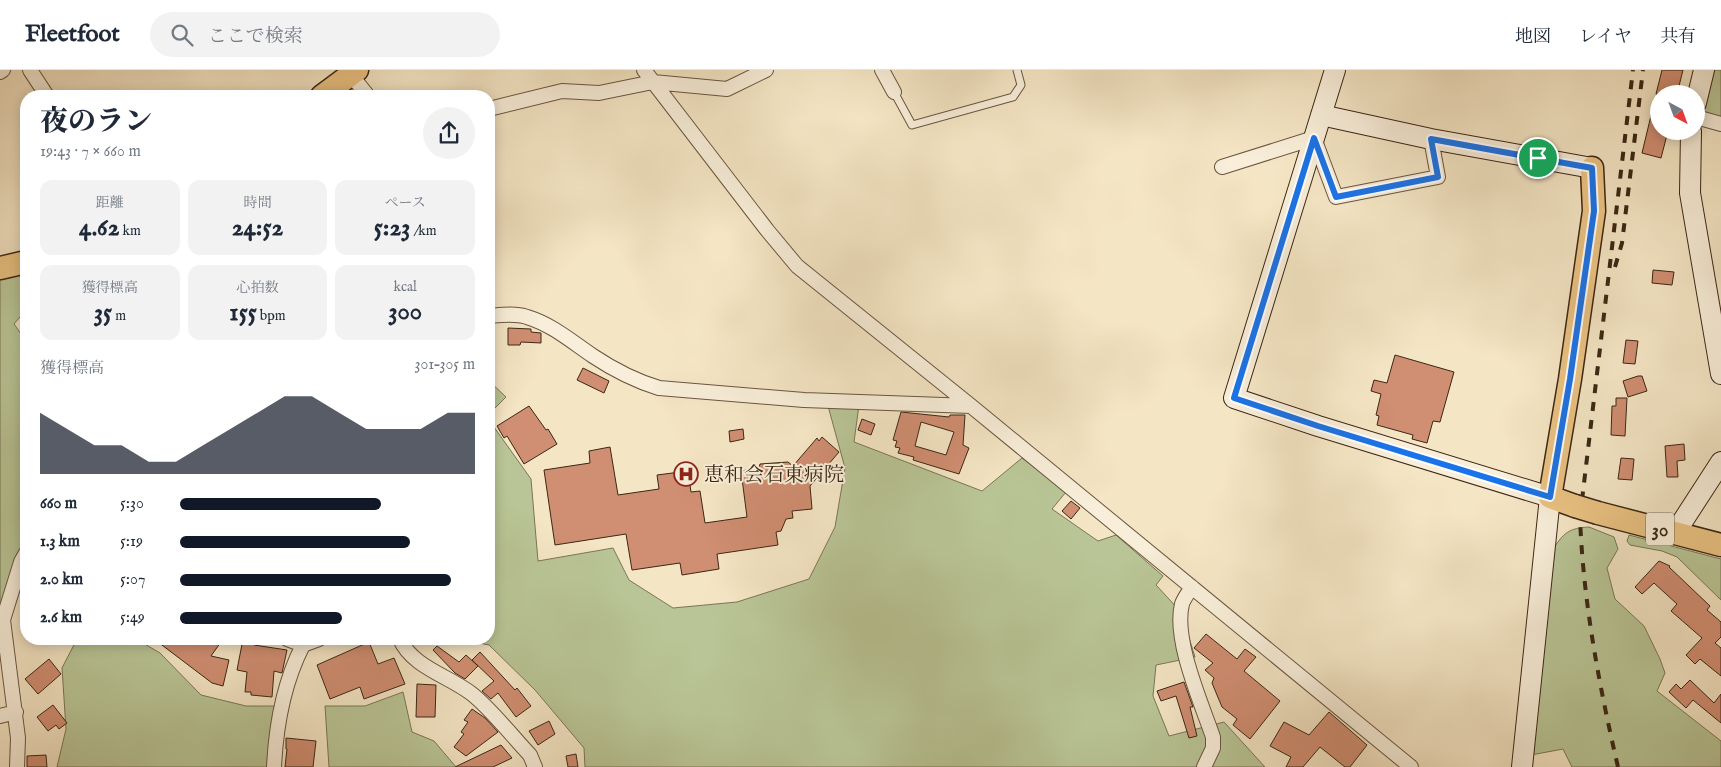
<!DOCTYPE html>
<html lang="ja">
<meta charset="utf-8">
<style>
body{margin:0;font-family:"IM FELL English","Noto Serif JP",serif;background:#f2f2f3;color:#1f2937;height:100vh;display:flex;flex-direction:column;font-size:19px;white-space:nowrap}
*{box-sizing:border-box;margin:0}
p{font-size:16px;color:#747a83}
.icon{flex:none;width:28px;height:28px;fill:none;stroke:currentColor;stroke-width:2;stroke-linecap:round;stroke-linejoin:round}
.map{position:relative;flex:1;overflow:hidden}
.details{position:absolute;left:20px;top:20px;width:475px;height:555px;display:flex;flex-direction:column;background:#fff;border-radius:20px;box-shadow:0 2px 12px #0003}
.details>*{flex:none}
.needle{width:32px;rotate:139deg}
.buttons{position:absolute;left:1650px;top:15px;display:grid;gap:10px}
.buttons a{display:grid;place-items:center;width:55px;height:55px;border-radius:50%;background:#fff;box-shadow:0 2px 12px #0003;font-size:25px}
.pin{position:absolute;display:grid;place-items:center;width:42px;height:42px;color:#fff;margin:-21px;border:2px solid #fff;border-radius:50%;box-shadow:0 1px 5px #0007}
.round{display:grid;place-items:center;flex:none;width:52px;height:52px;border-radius:26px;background:#f2f2f3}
.head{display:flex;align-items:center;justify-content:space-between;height:85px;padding:0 20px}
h1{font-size:28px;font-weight:800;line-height:38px}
.stats{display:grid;grid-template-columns:repeat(3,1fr);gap:8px;height:85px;padding:5px 20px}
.stats div{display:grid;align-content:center;border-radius:12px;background:#f2f2f3;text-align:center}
.stats b{font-size:25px;font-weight:800}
.stats small{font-size:14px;font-weight:400}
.stats p{font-size:14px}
.chart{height:140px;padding:10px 20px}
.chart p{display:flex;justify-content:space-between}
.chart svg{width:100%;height:90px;margin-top:5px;fill:#111827;opacity:.7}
ul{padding:0 20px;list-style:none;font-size:16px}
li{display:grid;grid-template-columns:80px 60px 1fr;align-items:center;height:38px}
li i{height:12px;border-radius:6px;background:#111827}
header{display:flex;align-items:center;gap:30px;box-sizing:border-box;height:70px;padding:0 25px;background:#fff;border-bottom:1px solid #e0e1e3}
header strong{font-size:24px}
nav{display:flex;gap:28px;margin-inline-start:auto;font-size:18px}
.search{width:350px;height:45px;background:#f2f2f3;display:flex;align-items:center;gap:12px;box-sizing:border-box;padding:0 18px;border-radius:28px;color:#747a83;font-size:19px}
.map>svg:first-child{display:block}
</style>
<header>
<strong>Fleetfoot</strong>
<div class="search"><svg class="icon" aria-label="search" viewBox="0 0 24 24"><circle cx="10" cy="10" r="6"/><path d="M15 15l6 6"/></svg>ここで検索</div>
<nav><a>地図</a><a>レイヤ</a><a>共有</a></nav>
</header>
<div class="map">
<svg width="1721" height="697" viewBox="0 0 1721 697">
<rect width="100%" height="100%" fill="#f4e5c4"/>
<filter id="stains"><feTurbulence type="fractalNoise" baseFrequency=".004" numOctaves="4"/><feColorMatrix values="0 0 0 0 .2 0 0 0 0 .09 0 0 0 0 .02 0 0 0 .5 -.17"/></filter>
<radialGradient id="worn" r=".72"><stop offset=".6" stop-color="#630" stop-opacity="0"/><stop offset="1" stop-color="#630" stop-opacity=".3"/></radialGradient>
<!-- green -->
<path fill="#b9c596" stroke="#7a7655" d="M1714,0H1721V49L1703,44Z
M26,203V240L14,254L26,271V474L7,514L0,538V209Z
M489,311L506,327L489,344V310Z
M859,335L854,372L982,421L1022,388L1066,422L1052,439L1098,471L1116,465L1163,506L1156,515L1181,542L1195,587L1156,595L1153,626L1169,666L1224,652L1265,697H585L584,678L535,620L489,575L460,569H489V350L531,409L538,491L613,478L629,510L673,538L737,532L809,509L835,457L845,398L828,336Z
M1589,457L1614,467L1618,479L1607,498L1615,529L1644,556L1660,589L1665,603L1657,621L1721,671V697H1572L1563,679L1531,685L1552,481C1563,463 1569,458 1589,457Z
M1629,465L1721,489V530L1677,487L1662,481L1630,475L1627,471Z
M77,569H136L160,583L201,625L246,636H277L269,697H57L66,659L62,598Z
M403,622L412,662L434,671L456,697H329L325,636H365Z"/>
<!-- building -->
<path fill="#d08e72" stroke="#3c2714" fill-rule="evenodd" d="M1662,0H1683L1677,24H1656Z
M1655,29L1659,30V61H1668L1661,88L1642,83Z
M1653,200L1674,202L1672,215L1652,213Z
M508,258L531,259V262L541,263V273L521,272L520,275H508Z
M1626,270L1638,271L1635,294L1623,293Z
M1395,285L1454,302L1440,352L1433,351L1427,373L1412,369L1413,365L1377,355L1379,346L1376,345L1381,324L1371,321L1374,310L1387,313Z
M583,298L609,311L604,323L577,310Z
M1638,306H1642L1647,321L1628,327L1623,311Z
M1616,328H1627L1625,366L1611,365L1612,336H1616Z
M529,336L546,360L548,359L557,374L524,394L507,366L504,368L497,356Z
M901,342L949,347L950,345H965L963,375L969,378L959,404L913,390L914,387L898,383L900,378L895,377L897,371L893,370ZM921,352L954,362L946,385L915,376Z
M862,349L875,354L871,365L858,360Z
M743,359L744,369L730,372L729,361Z
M822,367L839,382L810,416L812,439L792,441L793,448L786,449L781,461L776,462L778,475L717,484L719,499L682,505L680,493L632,500L626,464L555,475L544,400L590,393L589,381L610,377L618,425L659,419L657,405L688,401L691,422L700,421L705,453L747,447L741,401L759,398L760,394L788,392L793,396L817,368L819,371Z
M1684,374L1685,390L1677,391L1678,407H1667L1665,376Z
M1621,388L1634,389L1632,410L1618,409Z
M1071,431L1080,438L1071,449L1062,441Z
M1659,491L1670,496L1669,497L1710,536L1707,540L1721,552V567L1715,573L1721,578V606L1700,589L1695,594L1686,585L1702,568L1671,541L1677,534L1654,513L1642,524L1635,517Z
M1206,564L1237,589L1245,579L1256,587L1244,601L1280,631L1250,669L1233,655L1237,649L1222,637L1212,613L1214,608L1205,600L1213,593L1194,578Z
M154,569H223L211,586L229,590L223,616L212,613Z
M243,569H255L254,575L287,580L282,603L274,601L272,627L251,625V622H245L247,602L237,600Z
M369,572L378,594L394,588L405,614L364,629L360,617L330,629L317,595Z
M437,576L459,592L466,585L478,596L465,609L455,603L433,580Z
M480,582L515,620L517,618L531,636L516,647L498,623L491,629L482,621L494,611L472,590Z
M49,589L61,604L38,624L25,609Z
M1690,610L1714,633L1721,624V653L1693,630L1686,638L1669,622L1676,614L1681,619Z
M1184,612L1193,637H1190L1197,666L1189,668L1176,626L1161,631L1157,621Z
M417,614L436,615L435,647H416Z
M53,635L67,653L59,659L56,655L48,661L37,647Z
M472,639L485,648L498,662L466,686L454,677L464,664L461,662L468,652L464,650Z
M1329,642L1367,675L1350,697H1345L1320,677L1303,697H1286L1291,687L1270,676L1284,652L1309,665Z
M549,651L555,664L538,675L529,661Z
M286,668L316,671L313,697H285L287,679H286Z
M501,675L512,688L493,697H455Z
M576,684L578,697H568L566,686Z
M46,685L47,697H27V686Z"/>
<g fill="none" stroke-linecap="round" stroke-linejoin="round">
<!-- lane casing -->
<g stroke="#6a5640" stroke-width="9">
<path id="lane" d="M894,22L912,55L1013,27L1021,15L1017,0"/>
</g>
<!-- street casing -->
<g stroke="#6a5640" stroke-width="16">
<path id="street" d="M30,0L47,26
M347,0L368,26
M644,0L767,160L797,196L971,336L1411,697
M882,0L894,22
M0,2L3,0
M489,39L562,21L599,23L653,12L727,19L766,0
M1696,47L1721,54
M1222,97L1314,68L1336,127L1438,107L1431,69
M489,246C501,245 515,243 527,247C553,255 572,272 593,286C614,300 636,311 659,318L804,330L971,336
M1192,517C1189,522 1184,528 1182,534C1173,569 1201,632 1213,667V678L1204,697
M287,569L303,575L319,569
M400,569C412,597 449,606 472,624C491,639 513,667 530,685L535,697
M0,646L16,642
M17,697L18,668L3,550L21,492L26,483
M274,697C276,655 284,612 303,575"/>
</g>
<!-- secondary casing -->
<g stroke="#3c2714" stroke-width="22">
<path id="secondary" d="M1335,0L1234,328L1318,356L1550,427L1522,697
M1696,33L1704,0
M1321,45L1431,69L1592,98
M1691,61L1690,123L1721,304
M1675,463L1721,392"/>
</g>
<!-- primary casing -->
<g stroke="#3c2714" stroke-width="25">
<path id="primary" d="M322,26L357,0
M0,198L26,192
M1575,436L1550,427L1570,309L1594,141L1592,98
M1598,443L1721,475"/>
</g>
<!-- lane -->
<use href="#lane" stroke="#f8eed9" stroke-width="7"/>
<!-- street -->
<use href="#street" stroke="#f8eed9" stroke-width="14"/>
<!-- secondary -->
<use href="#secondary" stroke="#f8eed9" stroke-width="20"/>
<!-- primary -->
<use href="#primary" stroke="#eac282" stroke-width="22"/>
<!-- rail -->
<path stroke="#3c2714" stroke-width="4" stroke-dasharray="9 9" stroke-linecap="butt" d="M1615,197L1622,173L1643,0
M1618,697C1599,615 1583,531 1580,447L1633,0"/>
<!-- primary-bridge casing -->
<g stroke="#3c2714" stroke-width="25" stroke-linecap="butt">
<path id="primary-bridge" d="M1575,436L1598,443"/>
</g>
<!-- primary-bridge -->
<use href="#primary-bridge" stroke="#eac282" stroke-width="22"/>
</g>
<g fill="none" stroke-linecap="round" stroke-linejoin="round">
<!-- route casing -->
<g stroke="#fff" stroke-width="10">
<path id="route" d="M1314,68L1336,127L1438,107L1431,69L1592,98L1594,141L1570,309L1550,427L1318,356L1234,328Z"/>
</g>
<!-- route -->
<use href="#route" stroke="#1a73e8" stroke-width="6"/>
</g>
<!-- icons -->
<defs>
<g id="hospital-ring" transform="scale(1.25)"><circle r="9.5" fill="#f8eed9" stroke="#8f2418" stroke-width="1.5"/><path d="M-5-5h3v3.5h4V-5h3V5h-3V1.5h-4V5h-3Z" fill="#8f2418"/></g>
</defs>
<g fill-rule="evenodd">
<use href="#hospital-ring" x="686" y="404"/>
</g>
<g text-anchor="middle" stroke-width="4" stroke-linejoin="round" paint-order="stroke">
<!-- shield labels -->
<rect fill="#f8eed9" stroke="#74634f" stroke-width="1" x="1646" y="442.5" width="28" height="33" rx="4"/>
<g font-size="19" font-weight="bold" fill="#3c2714">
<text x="1660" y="466">30</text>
</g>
<!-- poi labels -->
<g font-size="20" fill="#3c2714" stroke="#f8eed9" text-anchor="start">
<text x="704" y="411">恵和会石東病院</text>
</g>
</g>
<rect width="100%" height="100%" filter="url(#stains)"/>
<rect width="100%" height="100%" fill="url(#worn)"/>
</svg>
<div class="buttons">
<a><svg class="needle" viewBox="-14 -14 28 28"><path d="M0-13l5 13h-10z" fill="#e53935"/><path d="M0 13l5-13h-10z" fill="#747a83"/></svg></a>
</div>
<div class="pin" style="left:1538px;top:88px;background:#1e9e55"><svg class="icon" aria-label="arrive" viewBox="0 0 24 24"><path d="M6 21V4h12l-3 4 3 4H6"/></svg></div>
<section class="details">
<div class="head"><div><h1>夜のラン</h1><p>19:43 · 7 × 660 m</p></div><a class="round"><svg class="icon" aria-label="share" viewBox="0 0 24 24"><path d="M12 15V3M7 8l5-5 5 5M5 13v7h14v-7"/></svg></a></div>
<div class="stats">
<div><p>距離</p><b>4.62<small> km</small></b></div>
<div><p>時間</p><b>24:52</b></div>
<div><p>ペース</p><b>5:23<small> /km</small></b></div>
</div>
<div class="stats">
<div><p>獲得標高</p><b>35<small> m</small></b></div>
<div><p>心拍数</p><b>155<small> bpm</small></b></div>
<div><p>kcal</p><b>300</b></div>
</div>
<div class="chart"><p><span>獲得標高</span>301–305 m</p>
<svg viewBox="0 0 160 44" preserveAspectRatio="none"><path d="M0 44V14L10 22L20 30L30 30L40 38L50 38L60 30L70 22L80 14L90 6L100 6L110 14L120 22L130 22L140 22L150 14L160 14V44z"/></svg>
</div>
<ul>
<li><b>660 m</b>5:30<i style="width:68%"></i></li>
<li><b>1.3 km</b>5:19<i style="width:78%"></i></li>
<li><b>2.0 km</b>5:07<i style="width:92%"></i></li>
<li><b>2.6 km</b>5:49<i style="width:55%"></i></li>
</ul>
</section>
</div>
